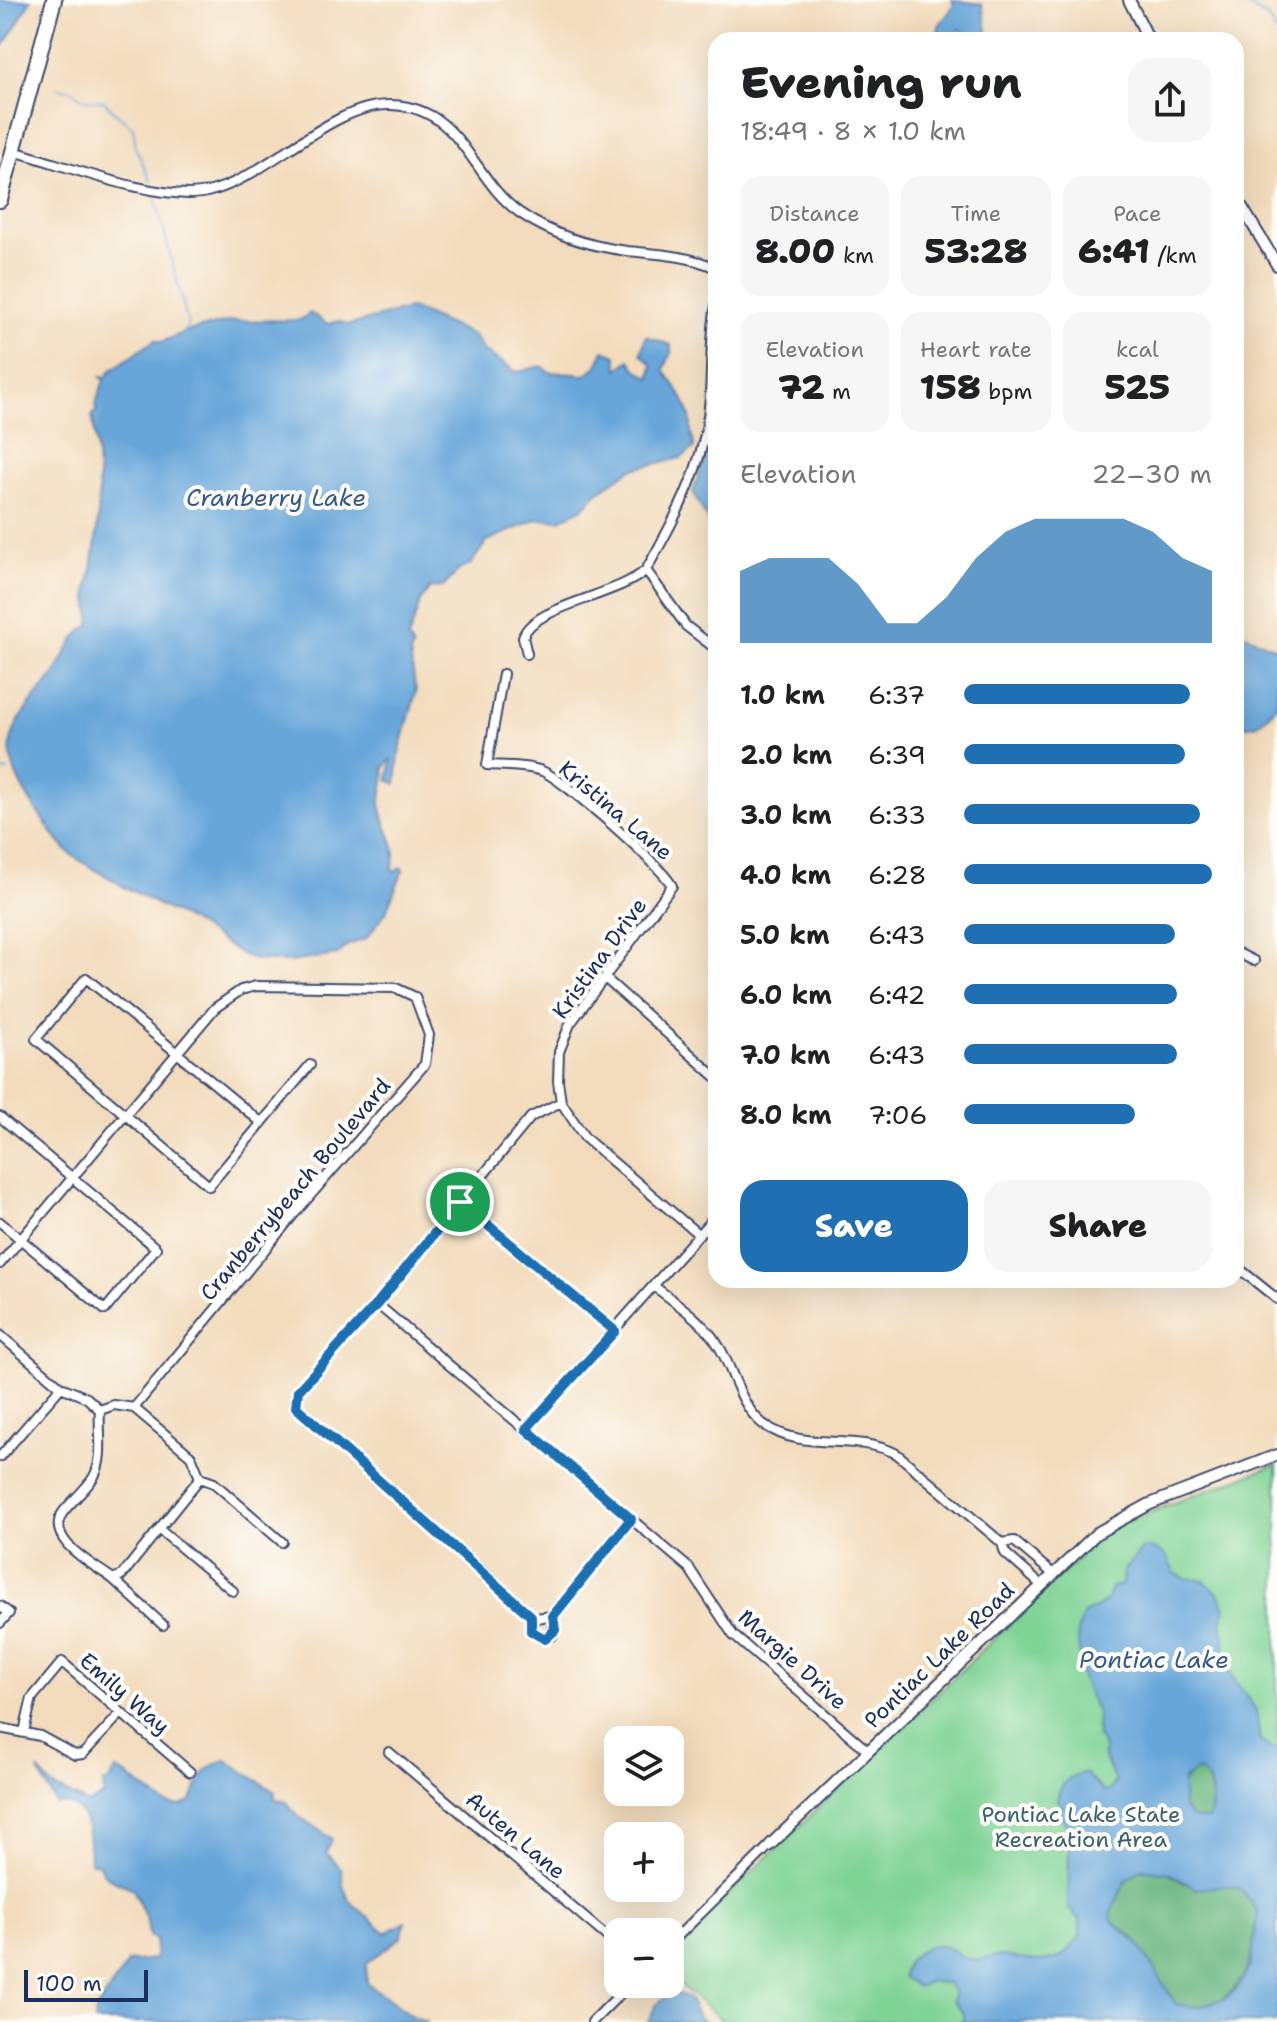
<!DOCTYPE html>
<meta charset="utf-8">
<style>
body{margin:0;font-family:"Shantell Sans",sans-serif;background:#f6f6f6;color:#202124;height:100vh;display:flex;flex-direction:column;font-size:30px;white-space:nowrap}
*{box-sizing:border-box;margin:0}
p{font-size:26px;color:#757577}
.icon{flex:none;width:44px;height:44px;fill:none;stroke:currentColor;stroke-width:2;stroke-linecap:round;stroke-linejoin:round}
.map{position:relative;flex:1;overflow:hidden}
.details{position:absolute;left:708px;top:32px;width:536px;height:1256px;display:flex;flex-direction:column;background:#fff;border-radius:24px;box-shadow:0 8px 32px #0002}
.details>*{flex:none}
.buttons{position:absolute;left:604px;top:1726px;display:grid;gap:16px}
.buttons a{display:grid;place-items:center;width:80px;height:80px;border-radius:16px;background:#fff;box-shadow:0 8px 32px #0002;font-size:40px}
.scale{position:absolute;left:24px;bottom:20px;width:124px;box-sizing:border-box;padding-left:8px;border:4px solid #1b2f5e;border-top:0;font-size:22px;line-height:28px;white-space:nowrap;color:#1b2f5e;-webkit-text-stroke:6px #fdfcf7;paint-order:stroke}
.pin{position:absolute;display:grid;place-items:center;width:68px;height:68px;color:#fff;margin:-34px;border:4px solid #fff;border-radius:50%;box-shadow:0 2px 8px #0007}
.round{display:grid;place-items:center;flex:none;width:84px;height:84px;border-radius:24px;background:#f6f6f6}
.head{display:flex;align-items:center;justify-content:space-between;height:136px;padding:0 32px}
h1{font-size:44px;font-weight:800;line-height:60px}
.stats{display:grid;grid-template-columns:repeat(3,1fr);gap:12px;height:136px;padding:8px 32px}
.stats div{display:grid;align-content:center;border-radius:20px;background:#f6f6f6;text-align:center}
.stats b{font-size:34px;font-weight:800}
.stats small{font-size:22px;font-weight:400}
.stats p{font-size:22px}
.chart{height:224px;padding:16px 32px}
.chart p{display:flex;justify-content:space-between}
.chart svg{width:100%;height:144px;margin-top:8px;fill:#1f6fb2;opacity:.7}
.primary-button{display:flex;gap:16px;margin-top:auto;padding:16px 32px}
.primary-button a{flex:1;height:92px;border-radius:24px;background:#1f6fb2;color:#fff;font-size:32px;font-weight:800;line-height:92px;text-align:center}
.primary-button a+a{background:#f6f6f6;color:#202124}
ul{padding:0 32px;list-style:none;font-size:26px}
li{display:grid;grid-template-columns:128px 96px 1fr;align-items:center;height:60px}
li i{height:20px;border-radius:10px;background:#1f6fb2}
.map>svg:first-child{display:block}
</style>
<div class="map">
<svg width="1277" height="2022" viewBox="0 0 1277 2022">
<rect width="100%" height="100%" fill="#fdfcf7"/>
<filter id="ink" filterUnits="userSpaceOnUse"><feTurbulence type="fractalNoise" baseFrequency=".0125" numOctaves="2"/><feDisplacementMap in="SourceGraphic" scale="16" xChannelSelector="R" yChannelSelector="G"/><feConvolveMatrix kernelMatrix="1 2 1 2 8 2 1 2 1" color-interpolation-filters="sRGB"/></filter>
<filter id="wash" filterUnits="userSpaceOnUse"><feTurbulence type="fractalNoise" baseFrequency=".006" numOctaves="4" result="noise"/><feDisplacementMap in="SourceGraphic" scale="32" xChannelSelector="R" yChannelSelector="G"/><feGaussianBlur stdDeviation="1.8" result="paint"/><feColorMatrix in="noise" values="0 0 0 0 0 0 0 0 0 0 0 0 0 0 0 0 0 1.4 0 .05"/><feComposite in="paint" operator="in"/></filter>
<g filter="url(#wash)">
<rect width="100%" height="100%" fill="#f2dbbc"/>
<!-- green -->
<path fill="#7fd395" stroke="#4d817a" stroke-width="2" d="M1277,1464V2022H724L670,1976V1951L1102,1535L1127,1521Z"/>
<!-- forest -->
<path fill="#67b57e" stroke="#41726e" stroke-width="2" d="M1196,1770L1206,1775C1212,1790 1215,1804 1208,1819L1192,1818L1183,1808L1182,1783Z
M1142,1869L1169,1873L1183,1883L1203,1888L1226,1885L1239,1888L1258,1911C1260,1921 1255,1926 1254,1935C1254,1977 1222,2018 1176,2004L1134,1938L1113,1922L1110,1914L1126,1880Z"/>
<!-- water -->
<path fill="#67a6d9" stroke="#416a9c" stroke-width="2" fill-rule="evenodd" d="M0,0H31C20,17 14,34 0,50Z
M952,0L982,4L989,40H965L966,34L959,29L953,40H935L940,24L954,6Z
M411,308L473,335L484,351L517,372L542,366L549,372L585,375L597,366L604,350L616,355L618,369L630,360L636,369L651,378L652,364L641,354L646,336L671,345V353L664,370C677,390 692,405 691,430C690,436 695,441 694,448L681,458L632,469L599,491L583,508L560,520L538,519L487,541L471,564L460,569L443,587L430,588L420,602L408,639L413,647L410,653L416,692L399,754L396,784L388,780L392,758L384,768C387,782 379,793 381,807C383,829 402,846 392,869L394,872L401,867L403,870L386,912L366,939L348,945L337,955L289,962L255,960L243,955L190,921L124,887C108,875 89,868 72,855C56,843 50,827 38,813C0,755 0,737 47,684C64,666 67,638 90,625C93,612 86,601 88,589C101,530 102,474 92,415L97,410L95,406L104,380L101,377H107L110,371L155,340L162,342L188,331L233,321L300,320L310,313L328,324L338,321L349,325Z
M716,402V536L693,492L711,437Z
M1246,635L1277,649V706L1258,724L1236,728V640Z
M1151,1548L1166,1555L1174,1573L1184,1578L1203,1580L1219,1594L1225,1609L1221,1622L1230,1674L1256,1710L1260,1741L1277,1751V2022H964V2014L953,2001L954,1993L947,1984L930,1981L918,1987L903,1977C902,1960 924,1944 941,1946C952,1947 959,1957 969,1959C980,1962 994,1954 1005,1956C1018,1959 1039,1963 1052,1960C1064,1958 1072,1945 1080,1937V1920L1068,1907L1069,1830L1058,1812L1063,1806L1057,1799C1061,1784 1068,1775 1085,1773L1104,1792L1110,1791L1115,1781L1104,1757V1747L1097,1736L1098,1715L1082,1679L1077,1632L1084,1614L1107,1601L1111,1587L1122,1585L1123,1571L1142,1549ZM1198,1770C1214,1780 1216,1804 1208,1819L1192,1818L1183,1808V1779ZM1142,1869L1169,1873L1197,1889L1226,1885L1239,1888L1258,1911L1251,1964L1238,1987L1226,1998L1197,2007L1176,2004L1137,1942L1113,1922L1110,1914L1126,1880Z
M226,1760L275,1792L274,1798L287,1802L297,1815L332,1839L326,1853L341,1868L343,1886L349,1900L386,1933L406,1922L401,1937L366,1964L367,1983L414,2017L428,2022H95L96,2010L128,1962L155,1959L156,1939L149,1936L147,1921L133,1889L105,1876L98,1863L90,1862C90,1840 89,1799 56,1804L38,1770L53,1787L89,1804L104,1796L103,1783L110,1781L116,1770C141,1778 165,1820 191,1801C198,1781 203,1766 226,1760Z
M670,1992C701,1996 685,2007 704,2022H648L656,2005Z"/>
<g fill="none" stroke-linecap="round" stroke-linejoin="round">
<!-- stream -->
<path stroke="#67a6d9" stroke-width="2" d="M1236,0L1266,16L1277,33
M58,88L71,90L84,100L104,101C113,112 123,119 134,128L135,146L151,182
M155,197L188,323L184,333
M0,772L8,771"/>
</g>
</g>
<g filter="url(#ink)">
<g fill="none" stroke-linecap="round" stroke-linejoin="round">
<!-- minor casing -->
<g stroke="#3b496c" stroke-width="12">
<path id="minor" d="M13,151C62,164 160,203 207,192C266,179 331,103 391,105C463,107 471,179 520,213C552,235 589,246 627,251C657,254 688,255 716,268
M716,305C709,342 713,380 708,416C701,471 673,523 646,570L686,626L716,649
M527,654L523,637C532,606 618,596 646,570
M503,674L487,765C505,766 525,765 542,771C563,779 663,867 672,886L570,1024L559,1052L558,1081L561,1102L585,1138L698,1234
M1236,952L1254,961
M606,979L716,1077
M561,1102L531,1117L377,1304L298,1391L296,1407L535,1618L553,1616L631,1519
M0,1117L156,1248L105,1310L0,1222
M262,1123L86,978L36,1039L209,1186L310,1065
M460,1202L615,1331
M0,1264L215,1008L241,990L256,986L396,988L415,997L429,1035L425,1064L294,1214L134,1408
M1236,1266L1277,1299
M655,1287C679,1305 707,1324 721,1350C734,1373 741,1407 763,1424C806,1454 852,1431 897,1454L1002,1543L1005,1553L1040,1584
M377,1304L689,1568L733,1635L868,1751
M0,1335L61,1387L87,1398L100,1410
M100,1410C98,1432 105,1459 93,1478C85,1490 73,1500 64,1511C42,1539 95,1565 113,1579L122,1575L200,1478
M100,1410L114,1405L134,1408L191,1456L200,1478
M526,1429L716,1215
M0,1457L61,1387
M200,1478L214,1483L282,1542
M160,1530L233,1591
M1002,1543L1014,1541L1052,1573
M113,1579L163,1625
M0,1606L9,1613L0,1623
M531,1616V1631L542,1639L552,1636L553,1616
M0,1728L40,1736L75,1755L83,1754L121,1713
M24,1732L32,1698L62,1662L190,1772
M389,1752L618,1946
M670,1944L770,1845
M592,2022L630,1984"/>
</g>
<!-- tertiary casing -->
<g stroke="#3b496c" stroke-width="14">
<path id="tertiary" d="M1129,0L1149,40
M1236,197L1277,265
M770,1845L1097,1533L1150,1504L1277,1455"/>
</g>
<!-- trunk casing -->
<g stroke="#3b496c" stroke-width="18">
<path id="trunk" d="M0,200L54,0"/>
</g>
<!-- minor -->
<use href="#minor" stroke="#fff" stroke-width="8"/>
<!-- tertiary -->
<use href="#tertiary" stroke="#fff" stroke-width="10"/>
<!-- trunk -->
<use href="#trunk" stroke="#fff" stroke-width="14"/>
</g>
</g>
<g fill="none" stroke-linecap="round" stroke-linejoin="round" filter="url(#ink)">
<!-- route casing -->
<g stroke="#fff" stroke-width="16">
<path id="route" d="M460,1202L615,1331L526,1429L631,1519L553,1616L555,1630L545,1639L531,1631V1616L296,1407L298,1391L377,1304Z"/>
</g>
<!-- route -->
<use href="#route" stroke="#1f6fb2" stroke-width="10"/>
</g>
<g text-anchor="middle" stroke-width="8" stroke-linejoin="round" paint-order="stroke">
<!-- street labels -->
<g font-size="22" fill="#1b2f5e" stroke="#fdfcf7">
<text transform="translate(616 810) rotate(40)" y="8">Kristina Lane</text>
<text transform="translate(599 958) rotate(-54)" y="8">Kristina Drive</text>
<text transform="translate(295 1189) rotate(-50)" y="8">Cranberrybeach Boulevard</text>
<text transform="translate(939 1655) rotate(-44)" y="8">Pontiac Lake Road</text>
<text transform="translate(793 1659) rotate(42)" y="8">Margie Drive</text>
<text transform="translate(125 1693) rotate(41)" y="8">Emily Way</text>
<text transform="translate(516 1835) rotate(40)" y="8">Auten Lane</text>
</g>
<!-- park labels -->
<g font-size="22" fill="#39606e" stroke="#fdfcf7">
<text x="1081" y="1822">Pontiac Lake State<tspan x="1081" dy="25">Recreation Area</tspan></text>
</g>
<!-- water labels -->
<g font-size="24" font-style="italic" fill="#365989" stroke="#fdfcf7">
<text x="276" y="506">Cranberry Lake</text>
<text x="1154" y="1668">Pontiac Lake</text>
</g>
</g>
</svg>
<div class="buttons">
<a><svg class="icon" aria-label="layers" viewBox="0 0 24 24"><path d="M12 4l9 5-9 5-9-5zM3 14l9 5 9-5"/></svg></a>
<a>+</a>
<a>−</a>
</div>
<div class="scale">100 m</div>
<div class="pin" style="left:460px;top:1202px;background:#1e9e55"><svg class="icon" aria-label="arrive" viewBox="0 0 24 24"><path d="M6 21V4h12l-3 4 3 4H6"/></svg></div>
<section class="details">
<div class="head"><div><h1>Evening run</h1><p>18:49 · 8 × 1.0 km</p></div><a class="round"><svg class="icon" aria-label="share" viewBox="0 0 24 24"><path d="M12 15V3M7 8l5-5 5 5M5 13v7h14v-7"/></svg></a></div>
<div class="stats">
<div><p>Distance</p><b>8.00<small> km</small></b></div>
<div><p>Time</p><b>53:28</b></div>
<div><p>Pace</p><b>6:41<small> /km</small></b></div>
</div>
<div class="stats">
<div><p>Elevation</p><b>72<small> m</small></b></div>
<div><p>Heart rate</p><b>158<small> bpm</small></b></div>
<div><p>kcal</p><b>525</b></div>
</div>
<div class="chart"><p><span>Elevation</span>22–30 m</p>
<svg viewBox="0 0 160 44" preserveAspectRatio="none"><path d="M0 44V22L10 18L20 18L30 18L40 26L50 38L60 38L70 30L80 18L90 10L100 6L110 6L120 6L130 6L140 10L150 18L160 22V44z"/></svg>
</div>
<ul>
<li><b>1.0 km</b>6:37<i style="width:91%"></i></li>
<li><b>2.0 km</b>6:39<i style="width:89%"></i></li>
<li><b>3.0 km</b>6:33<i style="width:95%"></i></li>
<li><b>4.0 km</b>6:28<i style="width:100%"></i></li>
<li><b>5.0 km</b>6:43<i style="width:85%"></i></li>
<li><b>6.0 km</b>6:42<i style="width:86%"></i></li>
<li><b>7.0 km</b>6:43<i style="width:86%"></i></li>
<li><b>8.0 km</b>7:06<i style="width:69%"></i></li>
</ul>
<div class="primary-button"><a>Save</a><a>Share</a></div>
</section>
</div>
